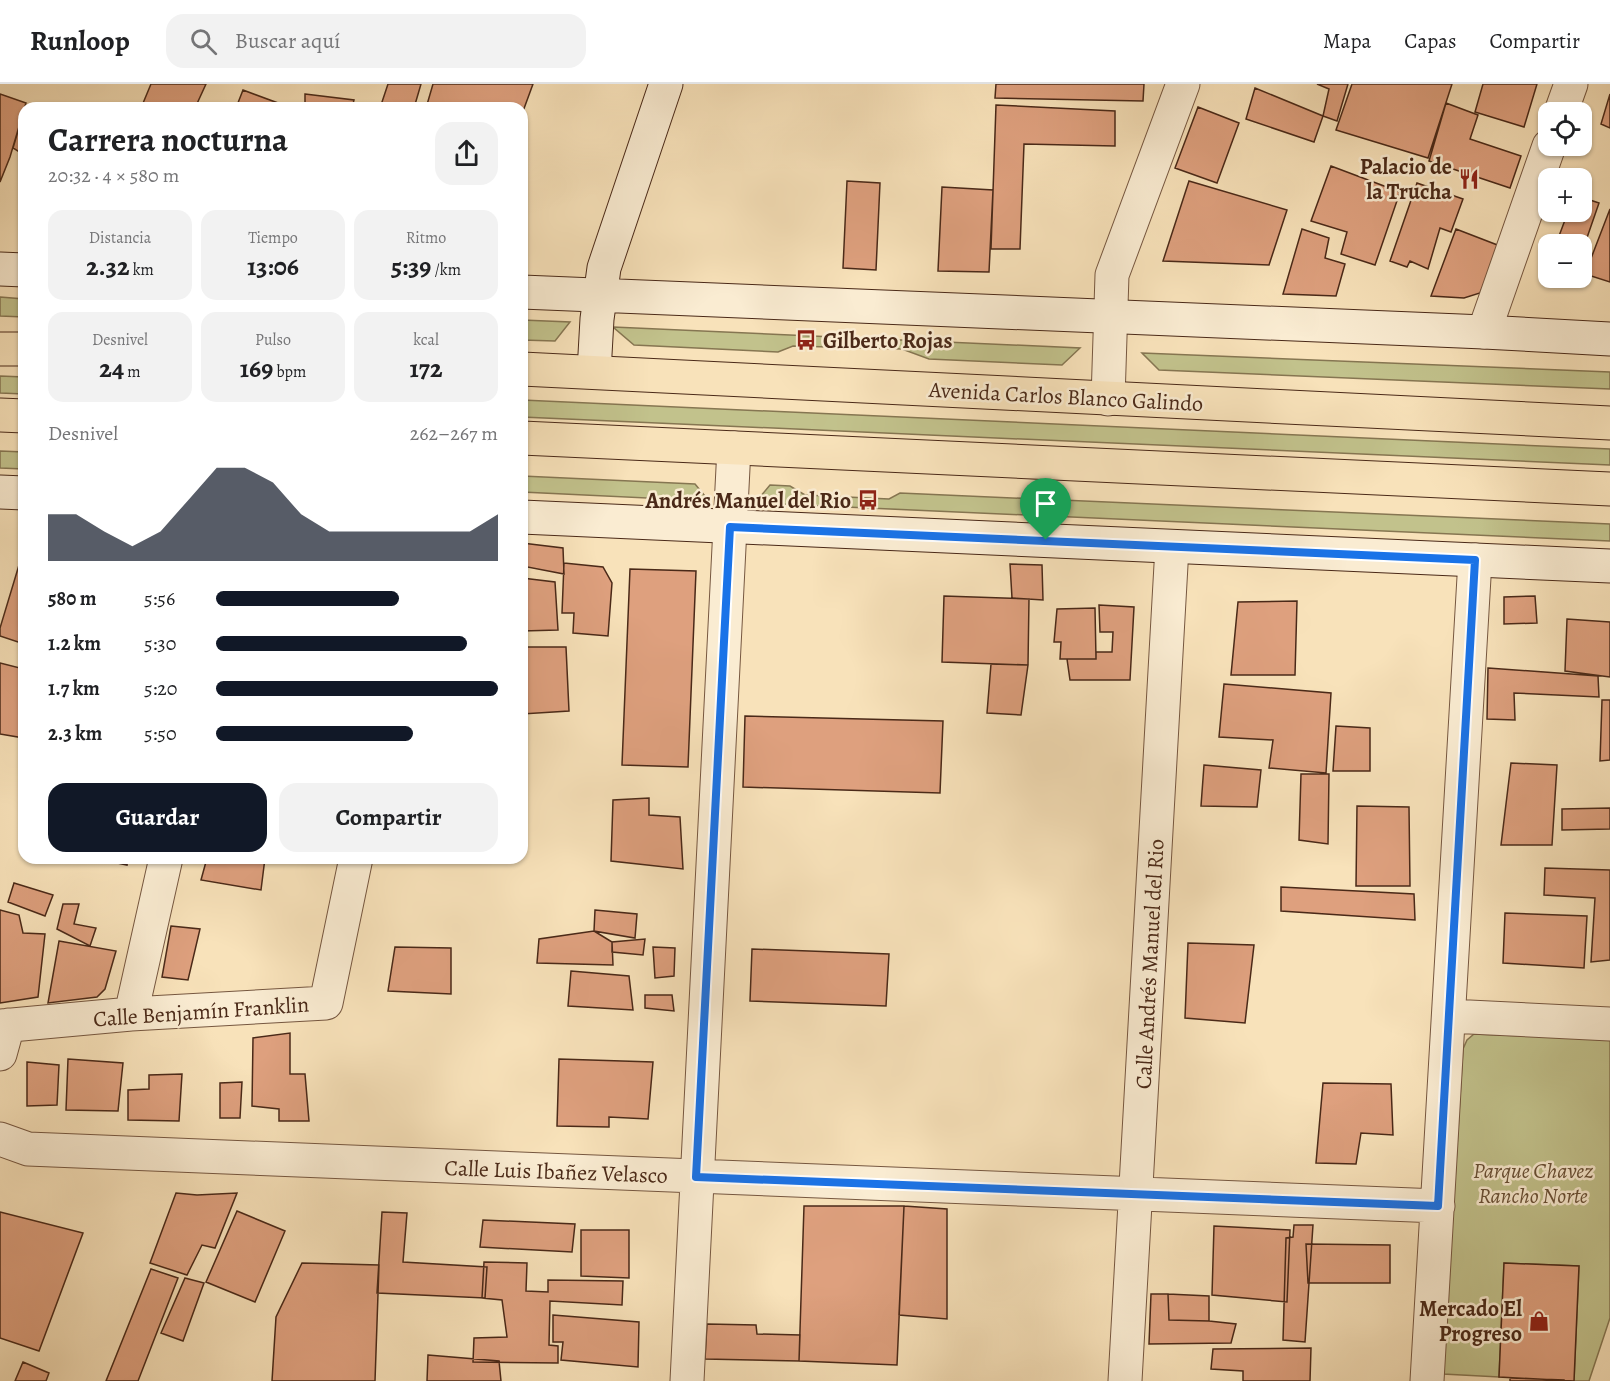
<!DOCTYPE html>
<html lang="es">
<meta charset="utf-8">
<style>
body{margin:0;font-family:Alegreya,serif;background:#f2f2f2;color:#202124;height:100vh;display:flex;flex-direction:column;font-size:22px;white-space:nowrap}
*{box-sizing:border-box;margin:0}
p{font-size:20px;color:#757577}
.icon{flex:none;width:33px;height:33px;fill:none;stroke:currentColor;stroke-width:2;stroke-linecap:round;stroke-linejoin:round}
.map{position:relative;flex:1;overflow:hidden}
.sheet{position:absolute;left:18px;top:18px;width:510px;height:762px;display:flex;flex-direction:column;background:#fff;border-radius:18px;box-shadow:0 2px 4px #0004}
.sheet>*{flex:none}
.controls{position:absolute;left:1538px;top:18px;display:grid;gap:12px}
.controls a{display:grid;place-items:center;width:54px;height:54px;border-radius:12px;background:#fff;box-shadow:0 2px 4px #0004;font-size:30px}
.pin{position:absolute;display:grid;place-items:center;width:51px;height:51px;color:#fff;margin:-62px -26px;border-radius:50% 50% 50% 0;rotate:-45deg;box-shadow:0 0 6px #0007}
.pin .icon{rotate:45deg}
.round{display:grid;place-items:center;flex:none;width:63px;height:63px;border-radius:18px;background:#f2f2f2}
.head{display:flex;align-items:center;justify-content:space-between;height:102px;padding:0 30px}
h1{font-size:33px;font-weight:700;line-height:45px}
.metrics{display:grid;grid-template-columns:repeat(3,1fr);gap:9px;height:102px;padding:6px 30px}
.metrics div{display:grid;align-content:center;border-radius:15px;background:#f2f2f2;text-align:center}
.metrics b{font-size:26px;font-weight:700}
.metrics small{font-size:16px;font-weight:400}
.metrics p{font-size:16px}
.chart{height:168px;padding:12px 30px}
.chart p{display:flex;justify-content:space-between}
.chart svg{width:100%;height:108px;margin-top:6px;fill:#111827;opacity:.7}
.button{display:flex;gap:12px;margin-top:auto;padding:12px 30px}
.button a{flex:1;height:69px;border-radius:18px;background:#111827;color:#fff;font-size:24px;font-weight:700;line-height:69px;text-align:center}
.button a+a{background:#f2f2f2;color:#202124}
ul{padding:0 30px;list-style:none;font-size:20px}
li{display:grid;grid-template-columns:96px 72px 1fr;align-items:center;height:45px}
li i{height:15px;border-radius:8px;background:#111827}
header{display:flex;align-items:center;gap:36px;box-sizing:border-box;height:84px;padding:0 30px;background:#fff;border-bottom:2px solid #e0e0e0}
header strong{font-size:28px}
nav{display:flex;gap:33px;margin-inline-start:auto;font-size:21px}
.search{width:420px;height:54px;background:#f2f2f2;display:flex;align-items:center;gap:15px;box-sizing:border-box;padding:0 21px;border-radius:18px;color:#757577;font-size:22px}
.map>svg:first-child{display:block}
</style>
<header>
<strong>Runloop</strong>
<div class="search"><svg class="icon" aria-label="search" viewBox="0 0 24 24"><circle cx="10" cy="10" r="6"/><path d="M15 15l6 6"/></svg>Buscar aquí</div>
<nav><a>Mapa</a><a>Capas</a><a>Compartir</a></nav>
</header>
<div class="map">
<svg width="1610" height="1297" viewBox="0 0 1610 1297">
<rect width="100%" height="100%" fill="#f8e2ba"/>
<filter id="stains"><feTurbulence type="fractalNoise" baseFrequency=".00333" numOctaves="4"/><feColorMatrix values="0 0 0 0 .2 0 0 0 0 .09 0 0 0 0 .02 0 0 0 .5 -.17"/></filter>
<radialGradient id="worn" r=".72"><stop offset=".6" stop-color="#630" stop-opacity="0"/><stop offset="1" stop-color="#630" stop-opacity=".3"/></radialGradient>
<!-- green -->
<path fill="#c2c28c" stroke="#867652" stroke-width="1.5" d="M0,213L24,215V233L0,232Z
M522,236L570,238L555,257L522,256Z
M613,243L1080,264L1062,281L929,275L902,265L793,262L778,268L634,261Z
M1142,269L1610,288V305L1159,286Z
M0,292L24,293V310L0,309Z
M522,316L1610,365V381L522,333Z
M0,367L24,368V385L0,384Z
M522,392L695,400L709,417L522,408Z
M770,401L790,402L805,411L889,415L900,409L1610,440V457L755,419Z
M1474,950L1610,955V1234L1589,1297H1574L1579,1182L1504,1179L1499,1293L1443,1290L1463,965L1467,956Z"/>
<!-- building -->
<path fill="#dea07e" stroke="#4a2918" stroke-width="1.5" d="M151,0H206L195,24H141Z
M388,0H421L414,24H380Z
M433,0H533L522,30V24H426Z
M996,0H1144L1143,17L995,14Z
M1317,0H1348L1337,37L1323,32L1329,5Z
M1352,0H1452L1428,74L1336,46Z
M1483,0H1537L1524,43L1475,28Z
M1255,4L1323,32L1314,58L1246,35Z
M243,6L278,19L275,24H236Z
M0,10L26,19L10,73L0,98Z
M305,10L354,16L352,24H305Z
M1610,10V44L1601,40Z
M1446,19L1478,31L1470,55L1521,72L1510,104L1429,77Z
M996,21L1115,27V62L1024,60L1020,165H991Z
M1198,23L1239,39L1217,99L1175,84Z
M24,27V71L13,64Z
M1331,82L1400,108L1375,181L1341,170L1347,148L1311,137Z
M847,97L880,99L876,186L843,184Z
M1189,97L1287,126L1269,181L1163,177Z
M1417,99L1463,115L1451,148L1440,144L1428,185L1410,177L1407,183L1390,177Z
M942,103L993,106L989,188L938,187Z
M1581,113L1599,119L1581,171V160H1556L1568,128H1581Z
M1610,125V198L1585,190Z
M1302,145L1329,154L1325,174L1345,180L1336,212L1283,210Z
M1456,145L1500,162L1480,209L1464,214L1431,212Z
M1548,186V194H1573L1571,200L1551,198L1546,192Z
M522,459L563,464L564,490L522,482Z
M564,479L603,483L612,499L608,552L573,549L574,529H562Z
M1010,480L1042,481L1043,516L1012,514Z
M19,481L24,483V560L0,552V544Z
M630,485L696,487L688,683L622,681Z
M522,494L555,498L558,546L522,547Z
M944,512L1029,515L1028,581L942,578Z
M1535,512L1537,539L1504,540V513Z
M1297,517L1295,591H1231L1238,518Z
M1099,521L1134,523L1130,596H1070L1067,575H1096V568H1112L1113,548H1100Z
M1095,524L1096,575H1060L1061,558H1054L1057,525Z
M1567,535L1610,538V593L1565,587Z
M524,563H566L569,627L522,630Z
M0,579L24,585V654L0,650Z
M991,580L1028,581L1021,631L987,629Z
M1488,584L1598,592L1599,613L1514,609L1515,636L1487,635Z
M1224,600L1331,609L1326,689L1269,684L1273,656L1219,653Z
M1602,616H1610V676L1600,677Z
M745,632L943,637L940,709L743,703Z
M1336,642L1370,644V687H1333Z
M1511,679L1557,681L1552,761H1501Z
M1204,681L1261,686L1257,723L1201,722Z
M1301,690H1329L1328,760L1299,756Z
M649,714V731L680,733L683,785L611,777L613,716Z
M1357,722L1409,723L1410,802H1356Z
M1610,724V745L1562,746V725Z
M94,774H128L127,781Z
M207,774H265L261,806L201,796Z
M1545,784L1610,786V876L1591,878L1595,814L1544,811Z
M14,799L53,811L45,832L8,818Z
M1281,803L1414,810L1415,836L1281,827Z
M63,820H79L74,840L96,844L90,862L57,845Z
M0,826L19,831L23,849L45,850L38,913L0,919Z
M595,826L637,830L635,854L594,847Z
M1505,829L1587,832L1584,884L1503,879Z
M171,842L200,845L188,896L162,893Z
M594,847L612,858L613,881L537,879L539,855Z
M645,855L643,871L612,868V858Z
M59,857L116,867L105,905L97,913L48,919Z
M1188,859L1254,861L1245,939L1185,934Z
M395,863L451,864V910L388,907Z
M653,863L675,864L674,892L655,894Z
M752,865L889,870L886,922L750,917Z
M571,887L629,892L633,926L568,922Z
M645,911H672L674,927L645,924Z
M290,949V990H305L309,1037H279V1025L252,1022L253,954Z
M68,975L123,979L118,1027L66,1026Z
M559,975L653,978L648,1035L609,1033V1043L557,1042Z
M27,978L59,981L57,1021L27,1022Z
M182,990L179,1037L128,1036V1006L149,1005V991Z
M242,998L240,1034H220V999Z
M1323,999L1391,1000L1393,1051L1361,1049L1356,1080L1316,1079Z
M176,1109L197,1111L237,1109L215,1164L202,1161L187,1191L150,1179Z
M804,1122H904L897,1281L799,1277Z
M904,1122L947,1125V1235L899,1231Z
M237,1127L285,1147L255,1218L206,1198Z
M0,1128L83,1149L39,1267L0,1254Z
M382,1128L407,1129L403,1178L487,1183L485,1214L377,1209Z
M483,1136L575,1140L572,1168L480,1163Z
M1294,1141H1313L1305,1258L1283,1256L1286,1154L1293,1153Z
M1214,1142L1290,1146L1287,1218L1212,1211Z
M581,1146H629V1194L581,1192Z
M1306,1160L1390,1161V1199H1308Z
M484,1178L527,1179L526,1207L548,1208V1196L623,1197L622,1221L550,1217L549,1261L558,1262V1279L473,1278L474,1254L507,1253L502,1216L482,1214Z
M302,1179L379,1181L375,1297H272L276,1233Z
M1504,1179L1579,1182L1574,1297L1499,1293Z
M151,1185L178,1194L138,1297H106Z
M185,1194L204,1199L183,1257L161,1249Z
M1151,1210H1168L1169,1236L1209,1237L1236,1240L1231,1259L1149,1260Z
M1168,1210L1209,1212V1237L1169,1236Z
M553,1231L639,1238L638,1283L561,1276L563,1258H553Z
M707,1240L756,1241L757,1250L800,1251L799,1277L705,1275Z
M1311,1264L1310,1297H1243V1287L1211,1285L1213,1265Z
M428,1271L499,1277L501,1297H427Z
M23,1278L49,1289L46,1297H15Z
M1510,1294L1564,1296V1297H1510Z"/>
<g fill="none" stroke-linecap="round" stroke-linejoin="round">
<!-- street casing -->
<g stroke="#765740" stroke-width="35">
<path id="street" d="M1561,28L1571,0
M1484,248L1549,62
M1108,315L1112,191L1183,0
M131,930L166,774
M1449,932L1610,940
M0,942L131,930L326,919L356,774
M0,970L8,941
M0,1055L28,1065L1438,1122
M687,1297L734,364
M1125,1297L1172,463
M1427,1297L1475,476"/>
</g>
<!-- secondary casing -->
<g stroke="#4a2918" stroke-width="35">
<path id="secondary" d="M0,185L24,186
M522,208L1484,248L1610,255
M594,288L597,235L604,184L666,0
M0,408L24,409
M522,433L1610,482"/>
</g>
<!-- highway casing -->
<g stroke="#4a2918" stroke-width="35">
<path id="highway" d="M0,265H24
M522,285L1610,339
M0,331L24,332
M522,354L1610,405"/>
</g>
<!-- street -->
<use href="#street" stroke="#faecd2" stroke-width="33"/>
<!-- secondary -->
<use href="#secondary" stroke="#faecd2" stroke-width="33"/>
<!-- highway -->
<use href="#highway" stroke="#f8e2ba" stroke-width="33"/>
</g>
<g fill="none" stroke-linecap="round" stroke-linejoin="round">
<!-- route casing -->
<g stroke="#fff" stroke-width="12">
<path id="route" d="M730,443C978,452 1226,465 1475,476L1438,1122L696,1093Z"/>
</g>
<!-- route -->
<use href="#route" stroke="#1a73e8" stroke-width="8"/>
</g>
<!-- icons -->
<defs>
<g id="restaurant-bare" transform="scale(1.62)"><path d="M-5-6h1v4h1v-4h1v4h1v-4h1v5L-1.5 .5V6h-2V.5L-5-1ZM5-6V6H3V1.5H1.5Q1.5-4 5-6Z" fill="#8f2418" stroke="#faecd2" stroke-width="2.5" paint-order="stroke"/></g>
<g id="bus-bare" transform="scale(1.62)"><path d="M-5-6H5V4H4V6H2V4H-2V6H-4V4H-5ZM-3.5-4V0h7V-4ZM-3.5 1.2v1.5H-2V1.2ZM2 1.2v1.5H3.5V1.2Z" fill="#8f2418" stroke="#faecd2" stroke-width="2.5" paint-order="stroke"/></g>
<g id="shop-bare" transform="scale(1.62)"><path d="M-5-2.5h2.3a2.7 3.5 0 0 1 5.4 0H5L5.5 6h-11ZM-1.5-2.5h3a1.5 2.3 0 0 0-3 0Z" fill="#8f2418" stroke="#faecd2" stroke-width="2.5" paint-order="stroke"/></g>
</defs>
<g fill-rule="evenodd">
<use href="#restaurant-bare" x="1469" y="95"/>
<use href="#bus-bare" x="806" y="256"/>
<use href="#bus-bare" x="868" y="416"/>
<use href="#shop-bare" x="1539" y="1237"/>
</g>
<g text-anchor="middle" stroke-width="5" stroke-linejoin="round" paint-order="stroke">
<!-- poi labels -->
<g font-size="22" font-weight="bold" fill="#4a2918" stroke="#faecd2" text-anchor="end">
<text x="1452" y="90">Palacio de<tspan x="1452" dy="25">la Trucha</tspan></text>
<text x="823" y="264" text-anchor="start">Gilberto Rojas</text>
<text x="851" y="424">Andrés Manuel del Rio</text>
<text x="1522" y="1232">Mercado El<tspan x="1522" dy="25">Progreso</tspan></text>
</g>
<!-- street labels -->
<g font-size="22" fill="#4a2918" stroke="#faecd2">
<text transform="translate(1066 312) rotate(3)" y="8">Avenida Carlos Blanco Galindo</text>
<text transform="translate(1149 880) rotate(-87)" y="8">Calle Andrés Manuel del Rio</text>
<text transform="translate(201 927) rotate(-4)" y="8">Calle Benjamín Franklin</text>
<text transform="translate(556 1087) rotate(2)" y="8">Calle Luis Ibañez Velasco</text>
</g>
<!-- park labels -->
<g font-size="22" font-style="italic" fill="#684f35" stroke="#faecd2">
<text x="1533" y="1094">Parque Chavez<tspan x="1533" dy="25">Rancho Norte</tspan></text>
</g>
</g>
<rect width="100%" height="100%" filter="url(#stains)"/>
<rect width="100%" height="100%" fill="url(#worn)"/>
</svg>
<div class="controls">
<a><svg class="icon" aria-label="locate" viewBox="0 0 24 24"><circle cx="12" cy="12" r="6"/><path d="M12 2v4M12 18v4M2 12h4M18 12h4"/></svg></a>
<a>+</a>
<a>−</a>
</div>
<div class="pin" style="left:1046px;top:456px;background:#1e9e55"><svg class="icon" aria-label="arrive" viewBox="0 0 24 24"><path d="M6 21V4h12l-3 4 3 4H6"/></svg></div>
<section class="sheet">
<div class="head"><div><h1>Carrera nocturna</h1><p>20:32 · 4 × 580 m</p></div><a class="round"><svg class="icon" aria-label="share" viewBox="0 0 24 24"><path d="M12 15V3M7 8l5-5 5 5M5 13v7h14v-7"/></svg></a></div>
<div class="metrics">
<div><p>Distancia</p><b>2.32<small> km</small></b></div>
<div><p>Tiempo</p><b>13:06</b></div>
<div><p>Ritmo</p><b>5:39<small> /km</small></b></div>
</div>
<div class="metrics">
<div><p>Desnivel</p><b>24<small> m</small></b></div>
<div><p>Pulso</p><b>169<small> bpm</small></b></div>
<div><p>kcal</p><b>172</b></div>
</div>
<div class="chart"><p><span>Desnivel</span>262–267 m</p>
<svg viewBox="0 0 160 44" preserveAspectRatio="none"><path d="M0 44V25L10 25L20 32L30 38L40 32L50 19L60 6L70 6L80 12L90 25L100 32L110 32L120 32L130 32L140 32L150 32L160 25V44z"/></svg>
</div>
<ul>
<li><b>580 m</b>5:56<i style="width:65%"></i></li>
<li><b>1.2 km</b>5:30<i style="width:89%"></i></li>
<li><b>1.7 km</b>5:20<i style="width:100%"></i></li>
<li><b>2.3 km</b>5:50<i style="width:70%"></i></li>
</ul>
<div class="button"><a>Guardar</a><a>Compartir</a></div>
</section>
</div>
